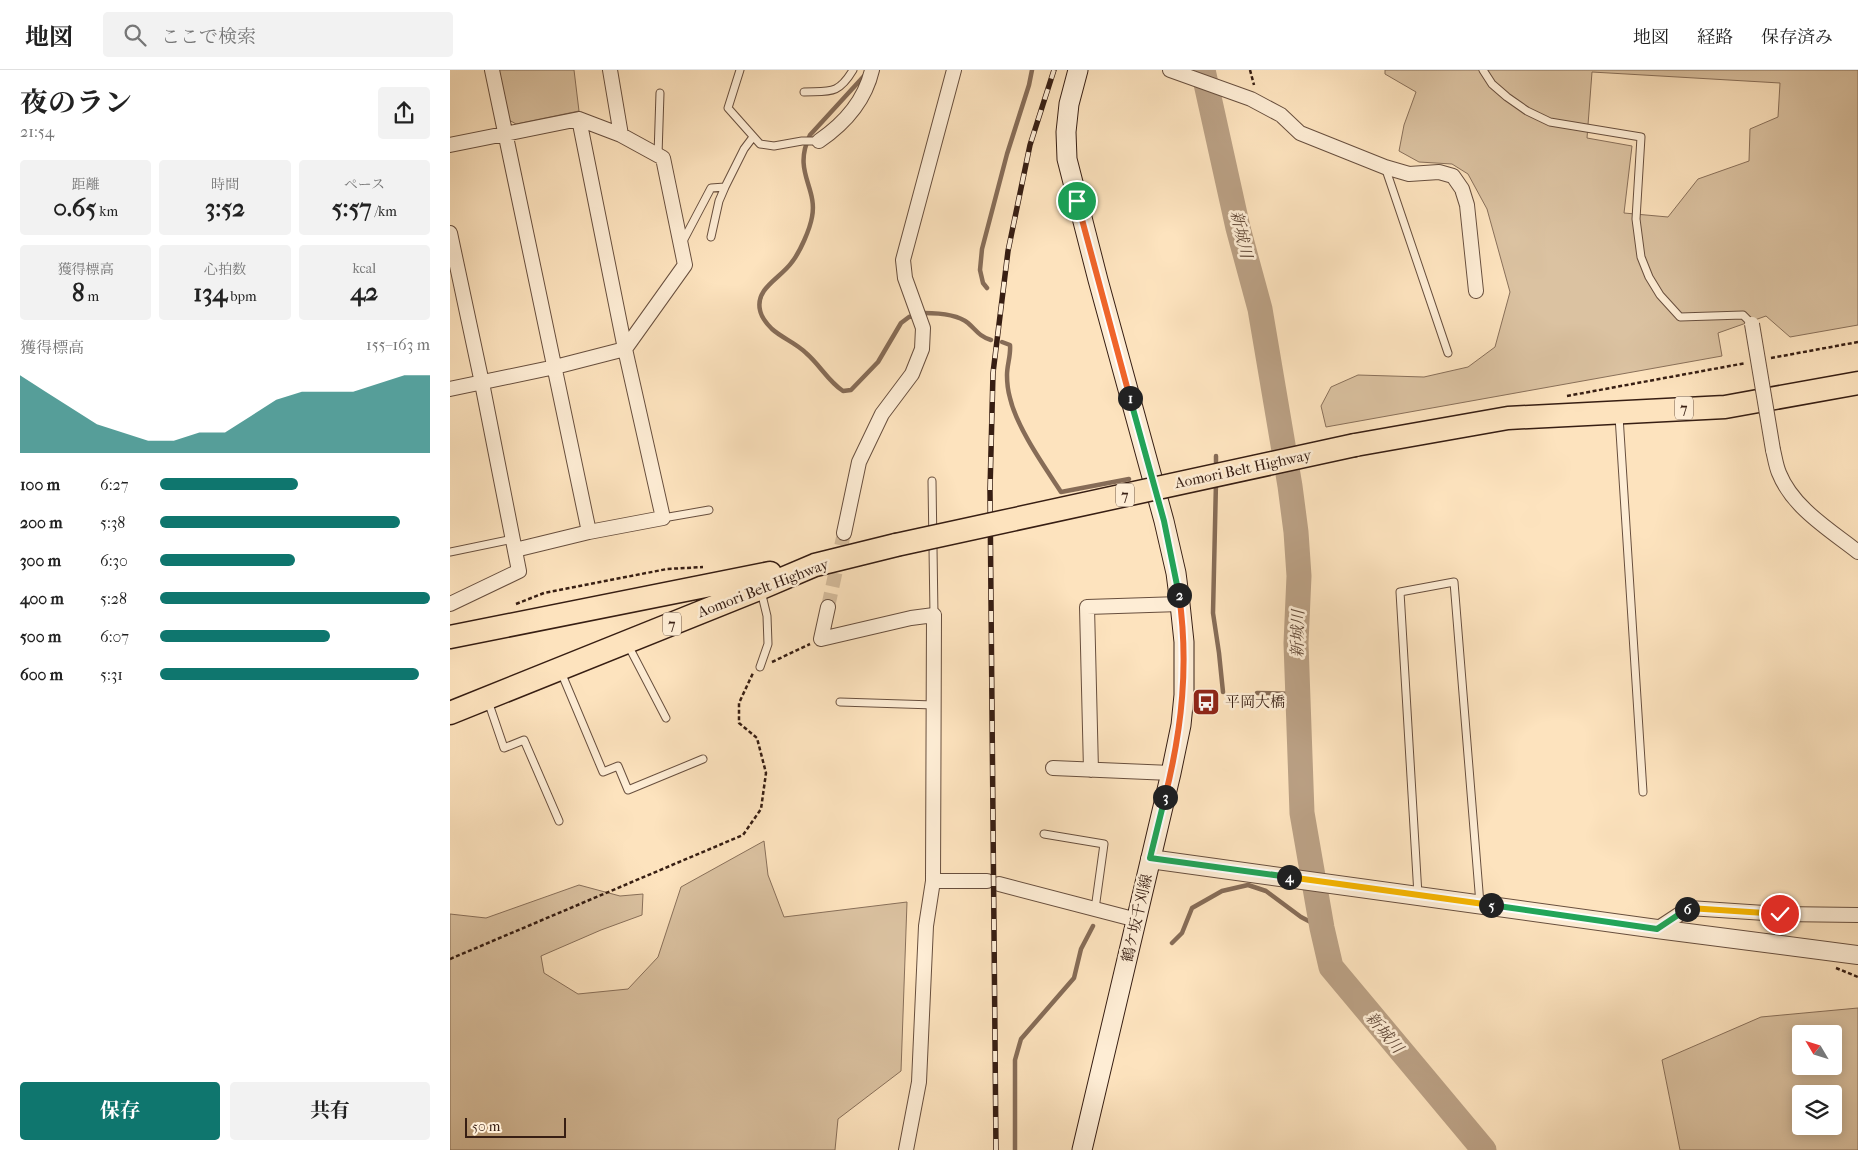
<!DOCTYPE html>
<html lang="ja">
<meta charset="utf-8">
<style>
body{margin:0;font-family:"IM FELL French Canon","Noto Serif JP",serif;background:#f2f2f2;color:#222;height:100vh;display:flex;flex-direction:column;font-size:19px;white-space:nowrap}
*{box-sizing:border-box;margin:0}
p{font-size:16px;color:#767676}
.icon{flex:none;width:28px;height:28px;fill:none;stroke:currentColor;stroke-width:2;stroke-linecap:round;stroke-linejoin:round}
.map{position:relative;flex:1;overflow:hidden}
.sheet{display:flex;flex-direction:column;background:#fff;width:450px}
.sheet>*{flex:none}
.needle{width:32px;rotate:308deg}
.tools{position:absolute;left:1342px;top:955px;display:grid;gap:10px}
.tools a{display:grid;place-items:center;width:50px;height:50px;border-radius:5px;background:#fff;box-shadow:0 2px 12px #0003;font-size:25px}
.scale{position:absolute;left:15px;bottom:12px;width:101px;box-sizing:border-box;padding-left:5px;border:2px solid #371e13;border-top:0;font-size:14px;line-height:18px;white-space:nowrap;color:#371e13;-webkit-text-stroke:4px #feedd5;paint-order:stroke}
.pin{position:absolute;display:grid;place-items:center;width:42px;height:42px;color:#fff;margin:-21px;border:2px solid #fff;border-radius:50%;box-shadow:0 1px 5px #0007}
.km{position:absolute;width:25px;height:25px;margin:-12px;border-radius:50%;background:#222;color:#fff;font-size:14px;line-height:25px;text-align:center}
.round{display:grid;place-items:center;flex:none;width:52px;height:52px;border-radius:5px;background:#f2f2f2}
.overview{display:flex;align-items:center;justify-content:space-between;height:85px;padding:0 20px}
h1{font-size:28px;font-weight:700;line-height:38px}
.stats{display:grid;grid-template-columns:repeat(3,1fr);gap:8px;height:85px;padding:5px 20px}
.stats div{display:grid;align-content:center;border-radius:5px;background:#f2f2f2;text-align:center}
.stats b{font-size:25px;font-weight:700}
.stats small{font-size:14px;font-weight:400}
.stats p{font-size:14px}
.chart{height:140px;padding:10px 20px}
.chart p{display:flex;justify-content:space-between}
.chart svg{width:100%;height:90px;margin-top:5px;fill:#0f766e;opacity:.7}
.button{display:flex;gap:10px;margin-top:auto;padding:10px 20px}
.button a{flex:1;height:58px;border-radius:5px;background:#0f766e;color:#fff;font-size:20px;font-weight:700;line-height:58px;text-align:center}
.button a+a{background:#f2f2f2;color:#222}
ul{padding:0 20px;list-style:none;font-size:16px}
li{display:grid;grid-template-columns:80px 60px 1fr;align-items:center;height:38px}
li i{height:12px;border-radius:6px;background:#0f766e}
header{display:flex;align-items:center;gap:30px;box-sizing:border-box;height:70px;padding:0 25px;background:#fff;border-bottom:1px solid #e0e0e0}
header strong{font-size:24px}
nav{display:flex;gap:28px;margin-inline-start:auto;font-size:18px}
.search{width:350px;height:45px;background:#f2f2f2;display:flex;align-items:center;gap:12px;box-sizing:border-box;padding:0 18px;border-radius:5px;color:#767676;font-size:19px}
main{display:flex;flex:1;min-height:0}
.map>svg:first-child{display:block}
</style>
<header>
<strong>地図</strong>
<div class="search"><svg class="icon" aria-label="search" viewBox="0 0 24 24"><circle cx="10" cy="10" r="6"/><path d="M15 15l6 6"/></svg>ここで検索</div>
<nav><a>地図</a><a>経路</a><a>保存済み</a></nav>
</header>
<main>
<section class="sheet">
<div class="overview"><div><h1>夜のラン</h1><p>21:54</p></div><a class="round"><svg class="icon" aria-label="share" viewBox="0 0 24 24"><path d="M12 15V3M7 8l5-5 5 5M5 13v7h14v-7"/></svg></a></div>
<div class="stats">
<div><p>距離</p><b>0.65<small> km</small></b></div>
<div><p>時間</p><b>3:52</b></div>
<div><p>ペース</p><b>5:57<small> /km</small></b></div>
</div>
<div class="stats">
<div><p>獲得標高</p><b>8<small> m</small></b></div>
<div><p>心拍数</p><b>134<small> bpm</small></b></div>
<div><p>kcal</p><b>42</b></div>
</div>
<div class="chart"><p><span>獲得標高</span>155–163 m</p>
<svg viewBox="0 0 160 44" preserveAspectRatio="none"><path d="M0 44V6L10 14L20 22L30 30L40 34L50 38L60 38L70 34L80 34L90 26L100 18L110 14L120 14L130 14L140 10L150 6L160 6V44z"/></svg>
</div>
<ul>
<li><b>100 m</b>6:27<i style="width:51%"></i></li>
<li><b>200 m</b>5:38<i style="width:89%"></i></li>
<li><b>300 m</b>6:30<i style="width:50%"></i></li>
<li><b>400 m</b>5:28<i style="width:100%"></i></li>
<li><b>500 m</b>6:07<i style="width:63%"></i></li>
<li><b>600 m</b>5:31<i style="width:96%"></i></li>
</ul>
<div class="button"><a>保存</a><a>共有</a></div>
</section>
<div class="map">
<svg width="1408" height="1080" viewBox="0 0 1408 1080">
<rect width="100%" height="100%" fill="#fde3be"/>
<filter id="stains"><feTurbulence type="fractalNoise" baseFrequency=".004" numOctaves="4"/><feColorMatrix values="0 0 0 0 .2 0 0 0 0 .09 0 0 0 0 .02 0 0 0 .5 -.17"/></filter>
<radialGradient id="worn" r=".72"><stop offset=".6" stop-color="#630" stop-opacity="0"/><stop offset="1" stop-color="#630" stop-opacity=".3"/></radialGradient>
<!-- green -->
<path fill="#dbc2a1" stroke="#89705a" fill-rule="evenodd" d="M49,0H124L129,41L66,54L59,50Z
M935,0H1408V255L1340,267L1316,246L1268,263L1272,286L876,357L871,336L881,317L908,305L974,307L1018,297L1045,277L1060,222L1037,139L1018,104L1002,94L969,92L949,81L954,55L966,22L935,4ZM1142,2L1330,13L1328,47L1300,59L1299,91L1248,109L1218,147L1174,143L1182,76L1137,68Z
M314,771L318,805L334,847L457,832L451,1001L388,1049L385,1080H0V844L36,848L129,815L170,826L193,824L192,845L151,860L91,886L94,903L128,924L178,919L208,887L231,817Z
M1408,938V1080H1230L1212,990L1311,947ZM1351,964H1384V996H1351ZM1351,1024H1384V1056H1351Z"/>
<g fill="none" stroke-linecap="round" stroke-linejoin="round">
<!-- stream -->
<path stroke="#866c57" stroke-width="4.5" d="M414,6L360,65C342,102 368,117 362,147C360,159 350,182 342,192C331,208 305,218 310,240C311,246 317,254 322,259C332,268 346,273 356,283C370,295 378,311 393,321L401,320L428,292L451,253L459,247L463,246
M537,218L533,213L530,200L532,179L557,84L579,15L582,0
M474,243C489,243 507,244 518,253C526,260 530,267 541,270
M552,272L560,275C561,285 557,295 557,305C557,312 558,321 560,328C567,358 594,396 611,422L679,409
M766,399V386
M766,412L763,543L769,583L773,622
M807,623L848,624
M722,873L732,863L742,838L772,821L798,815L816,821L851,847L872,858
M565,1080V990L571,969L624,908L631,879L643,856"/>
<!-- river -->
<path stroke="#baa084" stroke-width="25" d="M753,0L788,158L810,239L840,416L846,462L849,506L846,573L852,743L872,858L881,897L1034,1080"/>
<!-- minor-tunnel -->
<path stroke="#d5bc9c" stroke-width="14" stroke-dasharray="14 7" stroke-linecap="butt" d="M378,537L394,463"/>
<!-- service casing -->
<g stroke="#684f3e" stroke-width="9">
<path id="service" d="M290,0L278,38L310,74L324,76L352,71H369
M1033,0L1042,14L1057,27L1077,41L1100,52L1191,67L1186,149L1191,187L1199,207L1210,225L1230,247L1293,245L1302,254
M354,22C380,21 388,25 403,0
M208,85L210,23
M935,97L998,283
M261,167L269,131L275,117
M232,173L261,118L275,117L294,79L303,67
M1169,346L1193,722
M482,411L484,545
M213,448L259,440
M0,482L63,469
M178,575L216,648
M310,597L318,574L317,546L311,521
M111,602L153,702L168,696L178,720L253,689
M38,631L54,678L74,670L109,751
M390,632L484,635
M594,764L654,774L645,839
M968,825L950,522L1004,512L1030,834"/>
</g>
<!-- minor casing -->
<g stroke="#684f3e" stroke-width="16">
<path id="minor" d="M42,0L139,462
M160,0L171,65
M720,0L801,29L831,45L850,63L935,97L959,104L989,102L1003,106L1012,119L1017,135L1026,221
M369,71C394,54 415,30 422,0
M0,75L129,49L171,65L213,88L235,195L175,279L105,297L0,319
M0,163L32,313L69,501L0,534
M1323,380C1325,388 1326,396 1329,403C1343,438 1380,460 1408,482
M394,463L409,392L432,344L462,304L472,279L473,258L455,208L453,190L504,0
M65,480L139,462L213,448L175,279L129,49
M378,537L371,569L461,548L484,545L483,811L476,856L469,1012L456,1080
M603,698L721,703
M641,700L637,537L730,534
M483,811H537
M549,814L687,850
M1207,859L1239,838L1330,844L1408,845"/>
</g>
<!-- tertiary casing -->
<g stroke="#684f3e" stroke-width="20">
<path id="tertiary" d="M700,789L1207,859L1408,885"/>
</g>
<!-- secondary casing -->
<g stroke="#371e13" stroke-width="21">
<path id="secondary" d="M628,0L619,34L616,62L617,89L648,210L714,451L726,503L730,534L734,572V625L731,655L721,703L632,1080"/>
</g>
<!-- trunk casing -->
<g stroke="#371e13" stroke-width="25">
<path id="trunk" d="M905,375L1058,348L1275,337L1408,313
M0,567L320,503
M0,643L311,518L365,495L446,475"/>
</g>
<!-- path -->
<path stroke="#371e13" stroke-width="2.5" stroke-dasharray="4 2.5" stroke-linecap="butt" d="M800,0L804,15
M1321,288L1408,272
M1117,326L1296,293
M66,534L94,523L217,499L253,497
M322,592L360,574
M0,889L293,765L311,739L316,703L307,668L289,653V633L303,603
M1386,898L1408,907"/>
<!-- service -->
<use href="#service" stroke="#feedd5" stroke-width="7"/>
<!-- minor -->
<use href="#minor" stroke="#feedd5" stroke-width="14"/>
<!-- tertiary -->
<use href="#tertiary" stroke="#feedd5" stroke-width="18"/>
<!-- secondary -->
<use href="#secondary" stroke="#feedd5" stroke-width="19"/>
<!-- trunk -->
<use href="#trunk" stroke="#fde3be" stroke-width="22"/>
<!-- rail casing -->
<g stroke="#371e13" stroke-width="5.5">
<path id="rail" d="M546,1080L540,420L543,303L558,181L580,75L604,0"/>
</g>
<!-- rail -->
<use href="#rail" stroke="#feedd5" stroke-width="4" stroke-dasharray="11" stroke-linecap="butt"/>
<!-- minor-bridge casing -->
<g stroke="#684f3e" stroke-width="16" stroke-linecap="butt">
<path id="minor-bridge" d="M1302,254L1323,380"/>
</g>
<!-- trunk-bridge casing -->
<g stroke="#371e13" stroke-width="25" stroke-linecap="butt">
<path id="trunk-bridge" d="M446,475L905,375"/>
</g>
<!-- minor-bridge -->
<use href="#minor-bridge" stroke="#feedd5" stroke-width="14"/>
<!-- trunk-bridge -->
<use href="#trunk-bridge" stroke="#fde3be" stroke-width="22"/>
</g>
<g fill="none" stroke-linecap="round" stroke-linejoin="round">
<!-- split-1 casing -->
<g stroke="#fff" stroke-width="10">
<path id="split-1" d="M627,131L680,328"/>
</g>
<!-- split-2 casing -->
<g stroke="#fff" stroke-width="10">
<path id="split-2" d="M680,328L714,451L729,525"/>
</g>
<!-- split-3 casing -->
<g stroke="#fff" stroke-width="10">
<path id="split-3" d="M715,727C732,659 739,594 729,525"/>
</g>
<!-- split-4 casing -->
<g stroke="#fff" stroke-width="10">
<path id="split-4" d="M715,727L700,788L839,807"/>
</g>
<!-- split-5 casing -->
<g stroke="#fff" stroke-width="10">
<path id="split-5" d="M839,807L1041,835"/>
</g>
<!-- split-6 casing -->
<g stroke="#fff" stroke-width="10">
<path id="split-6" d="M1041,835L1207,859L1237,839"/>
</g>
<!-- split-7 casing -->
<g stroke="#fff" stroke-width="10">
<path id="split-7" d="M1237,839L1239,838L1330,844"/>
</g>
<!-- split-1 -->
<use href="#split-1" stroke="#f0652b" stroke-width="6"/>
<!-- split-2 -->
<use href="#split-2" stroke="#22a559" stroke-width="6"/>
<!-- split-3 -->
<use href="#split-3" stroke="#f0652b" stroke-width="6"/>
<!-- split-4 -->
<use href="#split-4" stroke="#22a559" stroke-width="6"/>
<!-- split-5 -->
<use href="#split-5" stroke="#f5b400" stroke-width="6"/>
<!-- split-6 -->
<use href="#split-6" stroke="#22a559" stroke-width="6"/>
<!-- split-7 -->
<use href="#split-7" stroke="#f5b400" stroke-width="6"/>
</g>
<!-- icons -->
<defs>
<g id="bus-square" transform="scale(1.4375)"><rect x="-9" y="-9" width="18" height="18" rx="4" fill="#8f2418" stroke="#feedd5"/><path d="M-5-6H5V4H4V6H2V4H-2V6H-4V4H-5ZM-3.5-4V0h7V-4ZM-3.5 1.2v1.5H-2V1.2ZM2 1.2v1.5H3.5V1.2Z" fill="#fff"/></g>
</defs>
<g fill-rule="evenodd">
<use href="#bus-square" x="756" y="632"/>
</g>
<g text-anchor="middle" stroke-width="5" stroke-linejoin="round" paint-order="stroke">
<!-- shield labels -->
<g fill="#feedd5" stroke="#735c4d" stroke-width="1">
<rect x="1225" y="326.5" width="18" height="23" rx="4"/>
<rect x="666" y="413.5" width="18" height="23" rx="4"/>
<rect x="213" y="542.5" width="18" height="23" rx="4"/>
</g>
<g font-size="14" font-weight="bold" fill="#371e13">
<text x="1234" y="343">7</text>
<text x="675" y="430">7</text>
<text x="222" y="559">7</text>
</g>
<!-- street labels -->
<g font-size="15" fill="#371e13" stroke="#feedd5">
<text transform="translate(793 399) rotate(-12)" y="5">Aomori Belt Highway</text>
<text transform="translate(313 518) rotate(-21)" y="5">Aomori Belt Highway</text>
<text transform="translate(687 848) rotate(-77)" y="5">鶴ケ坂千刈線</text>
</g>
<!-- poi labels -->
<g font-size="15" fill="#371e13" stroke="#feedd5" text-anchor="start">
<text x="775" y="637">平岡大橋</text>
</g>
<!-- water labels -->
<g font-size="16" font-style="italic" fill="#654c3b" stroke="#feedd5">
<text transform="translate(792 164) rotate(77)" y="6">新城川</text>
<text transform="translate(847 564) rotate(-89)" y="6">新城川</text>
<text transform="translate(935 962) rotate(50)" y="6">新城川</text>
</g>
</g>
<rect width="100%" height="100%" filter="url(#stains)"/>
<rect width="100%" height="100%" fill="url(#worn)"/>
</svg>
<div class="tools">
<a><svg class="needle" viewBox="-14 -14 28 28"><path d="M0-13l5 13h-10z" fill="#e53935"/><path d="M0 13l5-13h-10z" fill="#767676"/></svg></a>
<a><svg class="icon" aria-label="layers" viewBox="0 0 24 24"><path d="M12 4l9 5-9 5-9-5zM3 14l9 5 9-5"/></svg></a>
</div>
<div class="scale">50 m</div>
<div class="pin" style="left:627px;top:131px;background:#1e9e55"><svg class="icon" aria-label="arrive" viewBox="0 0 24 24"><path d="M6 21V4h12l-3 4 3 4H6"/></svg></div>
<div class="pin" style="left:1330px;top:844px;background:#d93025"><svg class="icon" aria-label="check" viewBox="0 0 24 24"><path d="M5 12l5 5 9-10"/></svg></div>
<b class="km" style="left:680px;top:328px">1</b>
<b class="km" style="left:729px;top:525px">2</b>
<b class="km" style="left:715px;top:727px">3</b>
<b class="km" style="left:839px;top:807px">4</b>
<b class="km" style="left:1041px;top:835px">5</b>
<b class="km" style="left:1237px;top:839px">6</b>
</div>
</main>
